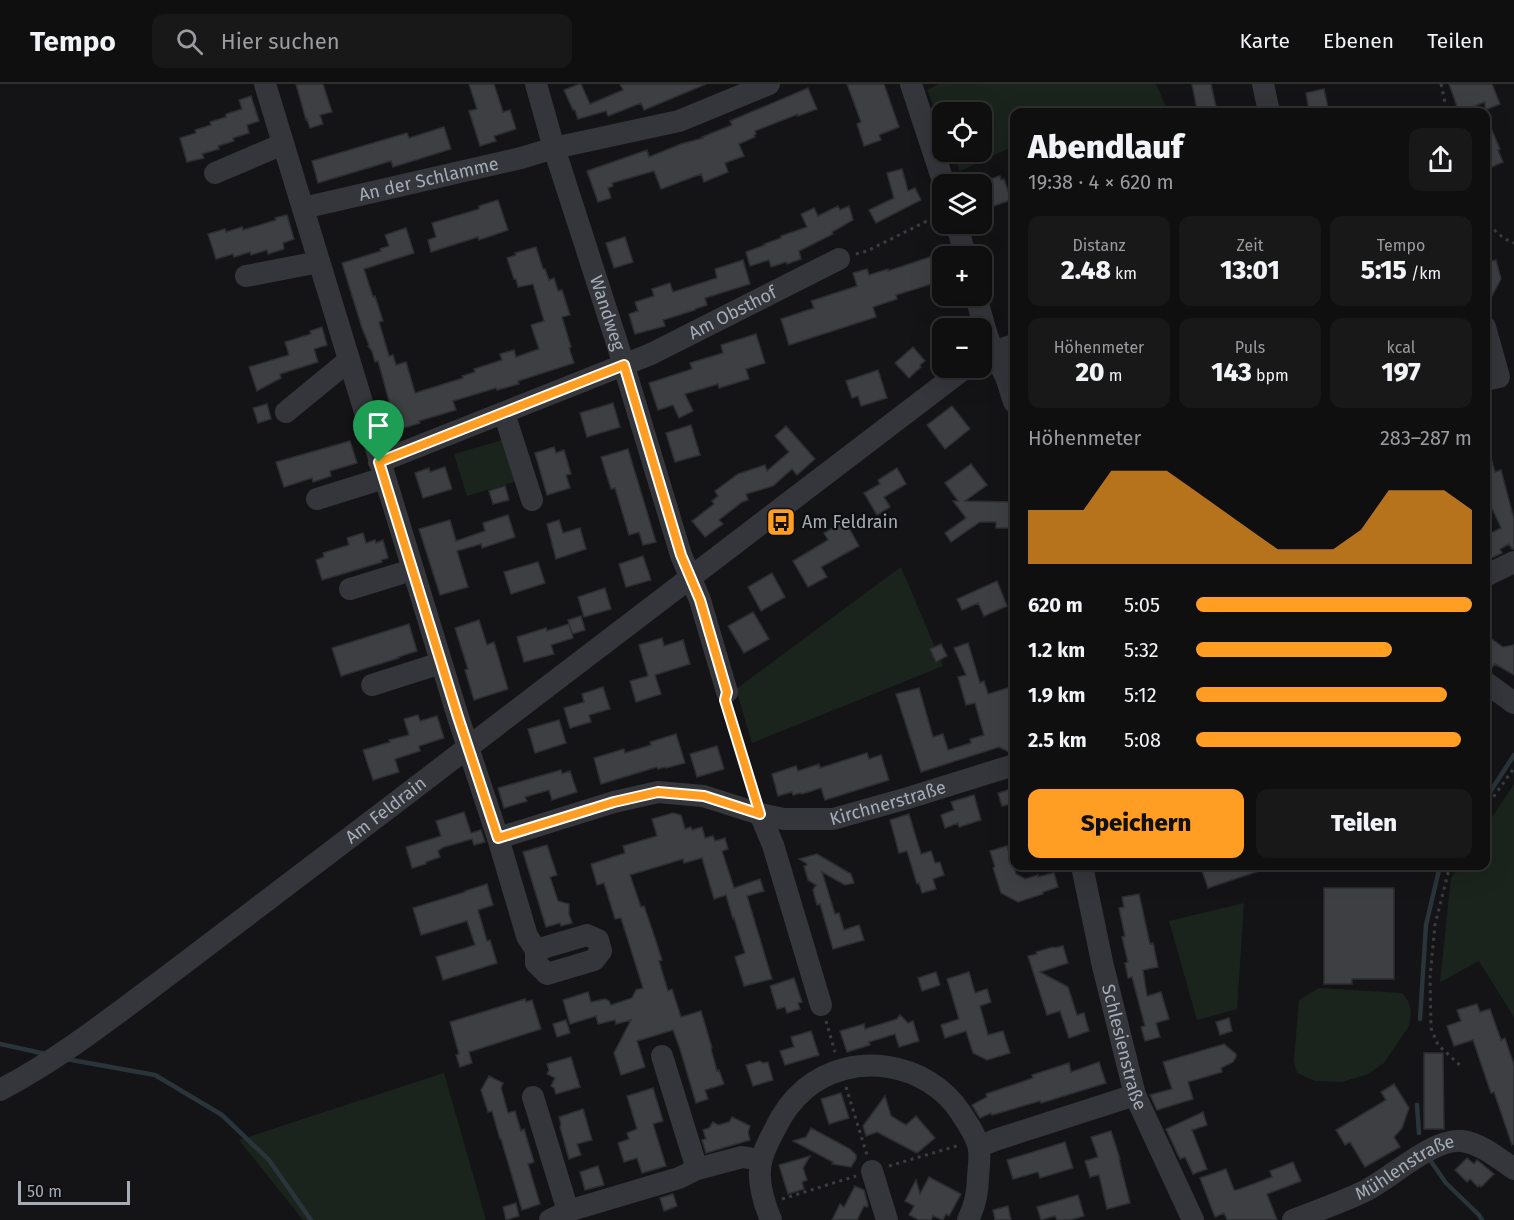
<!DOCTYPE html>
<html lang="de">
<meta charset="utf-8">
<style>
body{margin:0;font-family:"Fira Sans",sans-serif;background:#181819;color:#f1f3f6;height:100vh;display:flex;flex-direction:column;font-size:22px;white-space:nowrap}
*{box-sizing:border-box;margin:0}
p{font-size:20px;color:#9b9c9f}
.icon{flex:none;width:33px;height:33px;fill:none;stroke:currentColor;stroke-width:2;stroke-linecap:round;stroke-linejoin:round}
.map{position:relative;flex:1;overflow:hidden}
.side{position:absolute;left:1010px;top:24px;width:480px;height:762px;display:flex;flex-direction:column;background:#0f0f10;border-radius:12px;box-shadow:0 6px 24px #0002,0 0 0 2px #2f2f30}
.side>*{flex:none}
.controls{position:absolute;left:932px;top:18px;display:grid;gap:12px}
.controls a{display:grid;place-items:center;width:60px;height:60px;border-radius:12px;background:#0f0f10;box-shadow:0 6px 24px #0002,0 0 0 2px #2f2f30;font-size:30px}
.scale{position:absolute;left:18px;bottom:15px;width:112px;box-sizing:border-box;padding-left:6px;border:3px solid #a4acb7;border-top:0;font-size:16px;line-height:21px;white-space:nowrap;color:#a4acb7;-webkit-text-stroke:4px #0f0f11;paint-order:stroke}
.pin{position:absolute;display:grid;place-items:center;width:51px;height:51px;color:#fff;margin:-62px -26px;border-radius:50% 50% 50% 0;rotate:-45deg;box-shadow:0 0 6px #0007}
.pin .icon{rotate:45deg}
.round{display:grid;place-items:center;flex:none;width:63px;height:63px;border-radius:12px;background:#181819}
.summary{display:flex;align-items:center;justify-content:space-between;height:102px;padding:0 18px}
h1{font-size:33px;font-weight:800;line-height:45px}
.stats{display:grid;grid-template-columns:repeat(3,1fr);gap:9px;height:102px;padding:6px 18px}
.stats div{display:grid;align-content:center;border-radius:12px;background:#181819;text-align:center}
.stats b{font-size:26px;font-weight:800}
.stats small{font-size:16px;font-weight:400}
.stats p{font-size:16px}
.chart{height:168px;padding:12px 18px}
.chart p{display:flex;justify-content:space-between}
.chart svg{width:100%;height:108px;margin-top:6px;fill:#ff9e22;opacity:.7}
.cta{display:flex;gap:12px;margin-top:auto;padding:12px 18px}
.cta a{flex:1;height:69px;border-radius:12px;background:#ff9e22;color:#111;font-size:24px;font-weight:800;line-height:69px;text-align:center}
.cta a+a{background:#181819;color:#f1f3f6}
ul{padding:0 18px;list-style:none;font-size:20px}
li{display:grid;grid-template-columns:96px 72px 1fr;align-items:center;height:45px}
li i{height:15px;border-radius:8px;background:#ff9e22}
header{display:flex;align-items:center;gap:36px;box-sizing:border-box;height:84px;padding:0 30px;background:#0f0f10;border-bottom:2px solid #2f2f30}
header strong{font-size:28px}
nav{display:flex;gap:33px;margin-inline-start:auto;font-size:21px}
.search{width:420px;height:54px;background:#181819;display:flex;align-items:center;gap:15px;box-sizing:border-box;padding:0 21px;border-radius:12px;color:#9b9c9f;font-size:22px}
.map>svg:first-child{display:block}
</style>
<header>
<strong>Tempo</strong>
<div class="search"><svg class="icon" aria-label="search" viewBox="0 0 24 24"><circle cx="10" cy="10" r="6"/><path d="M15 15l6 6"/></svg>Hier suchen</div>
<nav><a>Karte</a><a>Ebenen</a><a>Teilen</a></nav>
</header>
<div class="map">
<svg width="1514" height="1136" viewBox="0 0 1514 1136">
<rect width="100%" height="100%" fill="#141416"/>
<!-- green -->
<path fill="#1b241c" d="M939,0H1156L1168,28H1014V62L960,87L952,68H981V28H942V42L927,6Z
M506,355L518,397L467,412L454,370Z
M901,483L943,582L752,659L736,605Z
M1514,700V933L1479,877L1440,898L1451,794L1460,782H1485V744Z
M1244,819L1237,925L1197,936L1169,837Z
M1319,904L1402,909L1408,917L1411,926L1409,942L1384,979L1368,990L1342,998L1315,997L1297,989L1294,977L1299,916Z
M444,989L486,1136H303L239,1056Z"/>
<g fill="none" stroke-linecap="round" stroke-linejoin="round">
<!-- stream -->
<path stroke="#29343b" stroke-width="4.5" d="M1485,716L1514,671
M1420,935L1426,841L1439,786L1442,782
M0,960L46,970
M66,975L155,991L222,1031L269,1076L311,1136
M1417,1021L1419,1049
M1430,1076L1446,1099L1479,1131L1482,1136"/>
</g>
<!-- building -->
<path fill="#3d3f43" stroke="#2d2e32" stroke-width="1.5" d="M296,0H323L332,28L320,31L323,40L310,44L307,35L306,36Z
M469,0H494L503,28L510,26L516,45L494,52L496,57L480,62L469,27L477,25Z
M579,0H581L590,20L623,6L620,0H706L644,26L641,19L608,32L606,27L578,35L575,26H573L564,6Z
M847,0H884L899,43L879,51L881,56L864,62L857,40L861,38Z
M1192,0H1211L1216,23L1197,26Z
M1449,0H1492L1500,20L1485,26V18L1459,28Z
M808,4L817,25L798,32V30L755,47L756,50L754,51L755,53L739,60L744,72L725,79L728,88L704,98L701,90L661,105L654,87L612,99L613,102L608,104L611,114L598,118L587,87L647,66L649,73L681,60L703,54L702,53L732,41L730,37Z
M1324,5L1328,24L1309,27L1306,9Z
M251,12L259,37L247,41L249,49L233,54L234,57L218,62L219,65L202,70L204,74L187,78L180,54L196,49L195,46L211,41L210,38L226,33V30L242,25L239,16Z
M1485,30L1500,65L1498,66L1503,78L1485,86Z
M444,43L451,65L393,83L391,77L318,99L312,77L407,49L409,54Z
M902,85L908,107L915,104L921,116L876,139L869,126L894,114L887,89Z
M1000,92L1001,96L1004,95L1011,116L985,125L981,114V98Z
M498,116L508,146L479,156L478,153L431,168L428,156L436,153L432,139L479,125V122Z
M838,122L840,126L849,122L853,136L832,148L833,150L799,167L801,175L787,180L786,178L771,183L769,176L750,182L746,168L765,161L764,160L781,154V152L807,143L801,130L814,124L818,132Z
M287,131L294,155L283,159L284,165L268,170L267,166L251,171L250,168L234,173L233,170L216,175L208,150L225,145L226,148L242,143L243,146L276,136L275,134Z
M406,144L414,169L364,185L373,213L375,212L383,237L379,238L389,272L393,271L396,281L406,278L415,309L463,294L462,292L475,288L474,285L502,276L500,270L514,266L516,273L539,265L531,241L544,237L533,200L518,203L516,195H514L507,174L516,171L515,169L536,163L543,185H545L549,196L554,194L558,207L562,206L570,231L562,233L571,263L569,264L574,279L518,297L519,300L497,306L496,304L453,317L456,326L419,337L420,339L397,346L378,277L375,278L372,267L368,262L369,261L362,244L342,179L381,167L380,165L389,162L385,151Z
M625,153L633,178L614,184L606,159Z
M930,173L938,198L896,211L897,215L873,223L876,233L789,261L781,235L814,224L811,217L857,202L853,189L867,185L869,191L888,185V187Z
M743,176L750,200L705,214L707,221L695,225V226L663,236L665,242L635,250L629,230L638,227L635,218L654,212L652,205L670,199L673,208L717,194L715,185Z
M1496,176L1501,195L1485,225V179Z
M322,243L327,261L314,265L318,278L280,290L281,294L257,307L249,283L289,271L285,258L311,250L310,247Z
M756,250L765,279L746,285L749,295L719,304L718,300L685,310L693,327L679,334L673,321L658,326L649,299L692,285L690,279L723,269L721,261Z
M913,263L925,277L920,281L921,283L909,294L895,279Z
M878,286L887,314L861,322L858,312L852,314L846,297Z
M613,319L620,343L587,353L580,329Z
M267,320L271,335L258,339L253,324Z
M952,322L970,345L945,365L927,341Z
M691,341L700,371L675,378L666,349Z
M786,342L815,375L797,391L792,385L773,402L746,410L748,416L742,418L719,436L723,440L705,453L692,437L714,420L712,417L718,412L715,407L738,390L765,381L767,387L789,368L775,352Z
M350,357L357,379L330,387L331,392L313,398L312,394L284,403L276,378Z
M554,363L556,369L564,366L571,390L566,391L570,404L547,411L535,369Z
M628,365L656,458L643,461L639,448L629,451L615,404L611,405L601,373Z
M1485,367H1489L1495,388L1501,386L1514,435V465H1512L1509,460L1500,465L1502,469L1485,477V452L1501,444L1491,422L1485,424Z
M971,380L987,401L965,417L1014,418V444H996V438H980L951,458L945,449L966,434L953,417H958L945,399Z
M445,383L452,405L423,414L415,389L429,384L430,388Z
M897,384L906,400L884,413L890,423L877,431L864,409L880,400L878,396Z
M505,402L509,416L493,420L489,407Z
M508,431L515,453L482,464L481,460L457,467L468,503L440,511L419,445L450,436L456,457L485,447L483,439Z
M559,436L563,449L580,444L586,465L556,475L547,440Z
M845,437L859,462L821,483L827,493L808,503L793,477L828,456L824,449Z
M363,449L366,459L375,456L376,459L383,456L388,474L381,476L382,478L322,496L316,476L324,473L323,469L349,461L347,454Z
M643,472L651,496L626,503L619,480Z
M538,478L545,499L511,510L504,488Z
M772,489L785,513L761,527L748,503Z
M997,497L1007,522L984,532L978,519L962,526L957,515Z
M605,504L611,525L584,533L578,513Z
M753,528L769,555L744,569L728,542Z
M581,532L585,546L572,550L568,536Z
M479,536L487,561L494,558L508,605L474,616L465,586L468,585L455,544Z
M409,540L417,567L398,573L399,574L341,592L332,564Z
M569,540L573,554L551,561L554,570L524,578L517,553L546,544L547,547Z
M1485,550L1503,563L1514,561V591L1495,580L1490,586L1485,585Z
M662,554L664,562L683,556L690,580L655,591L661,610L636,618L630,597L648,592L639,561Z
M968,559L980,599L984,597L988,610L1014,602V659L1010,660L1012,668H1009L999,663L921,688L896,610L919,604L933,653L943,650L948,666L971,659L970,655L984,651L975,619L966,621L958,593L966,591L954,564Z
M941,560L947,572L936,578L930,565Z
M603,603L610,625L589,631L591,638L570,644L564,624L584,618L582,610Z
M418,631L420,637L437,632L444,654L419,662L420,667L395,675L399,688L373,696L363,666L390,658L389,656L409,651L404,635Z
M559,636L566,659L535,669L528,645Z
M676,650L685,679L666,684L665,683L658,685L657,683L601,700L594,674L624,665L625,669L651,661L650,658Z
M717,662L724,685L697,693L690,670Z
M867,669L869,675L881,671L889,696L825,716L821,704L802,710L800,709L793,711L792,708L778,712L772,690L796,682L798,687L819,680L820,684Z
M561,686L562,690L570,687L577,708L552,716L549,706L525,713L527,717L504,724L498,704Z
M1014,704V719L1002,722L998,709Z
M974,711L981,736L959,743L958,739L945,744L941,731L954,726L951,718Z
M464,728L471,749L481,746L485,758L474,761L472,755L444,763L438,767L440,773L426,778V780L412,784L406,763L441,752L436,737Z
M673,729L681,731L685,745L691,743L692,746L702,743L705,754L713,752L715,757L725,754L728,765L722,767L734,804L760,795L764,807L747,812L772,895L744,902L735,873L745,869L734,834L733,835L726,811L714,815L702,774L684,779L683,775L630,791L641,823L644,822L653,848L662,876L659,877L668,907L672,905L681,933L701,927L712,964L711,965L717,987L719,986L724,1000L705,1006L708,1015L696,1019L680,965L673,946L637,957L645,983L621,991L614,969L631,936L616,940L615,936L598,940L596,932L570,940L563,916L588,908L591,918L605,915L609,917L611,921L632,914L636,906L643,904L621,834L615,835L604,799L597,801L591,780L625,769L623,762L657,752L652,735Z
M909,730L921,770L931,767L935,779L940,778L944,791L933,795L936,805L922,809L919,799L917,800L907,767L899,769L890,736Z
M547,761L557,791L550,793L558,817L569,820V830L572,839L561,842L560,839L546,843L523,768Z
M1007,762L1016,790L1025,795L1038,791V793L1054,789L1058,803L1043,808V810L1018,818L1001,809L993,784L995,783L990,767Z
M817,770L851,790L854,799L845,801L822,788L835,830L839,829L844,846L859,841L864,856L833,865L820,820L817,821L813,806L816,801L808,796L804,782L807,781L806,779L799,775Z
M1210,782H1268V784L1208,804L1201,784Z
M487,800L493,821L478,826L487,857L490,856L497,879L443,896L436,873L475,861L467,837L421,851L413,824L465,808V807Z
M1324,804H1394V895H1352V900H1324Z
M1139,810L1150,860L1153,859L1158,883L1143,886L1147,912L1161,908L1169,935L1156,939L1160,953L1145,957L1141,943L1145,942L1132,893L1128,894L1125,879L1128,878L1122,853L1125,852L1119,824L1124,823L1122,813Z
M1063,862L1068,879L1040,888L1068,903L1077,931L1084,929L1089,947L1069,954L1060,927L1047,931L1028,872L1037,870L1036,868L1053,863L1054,864Z
M936,888L940,901L922,907L918,894Z
M969,888L975,909L987,905L991,918L980,922L988,951L1003,947L1010,969L987,976L973,969L966,947L945,954L941,941L959,935L947,895Z
M794,894L802,918L798,919L800,925L787,929L785,923L777,925L770,902Z
M525,915L526,918L532,916L541,945L469,968L472,979L460,983L456,971L459,970L450,938Z
M1477,920L1480,928L1490,925L1501,956L1505,954L1514,981V1060L1512,1061L1494,1008L1491,1009L1473,956L1454,962L1447,942L1461,937L1457,926Z
M900,931L908,939L913,937L919,957L899,963L895,950L869,958L870,961L847,968L840,947L864,940L865,945L897,935Z
M1229,934L1232,947L1220,951L1216,938Z
M566,936L570,949L557,953L553,940Z
M811,947L819,971L785,981L780,967L794,963L791,953Z
M1224,960L1236,970V973L1233,978L1221,984L1222,988L1188,998L1193,1015L1157,1026L1150,1011L1172,1005L1163,978Z
M1424,969H1443L1444,1045H1424Z
M571,973L580,1003L556,1010L554,1004L551,1002L555,994L547,990L549,986L547,980Z
M760,977L763,979L768,978L773,996L753,1002L746,981Z
M1099,978L1106,999L1041,1019L1040,1017L992,1031L991,1029L980,1034L972,1021L987,1013L986,1010L1033,994L1032,991L1069,979L1071,988Z
M489,992L503,999L501,1004L508,1029L515,1027L521,1047L524,1045L534,1078L528,1080L540,1120L522,1126L501,1055H500L492,1027L488,1028L481,1006Z
M1394,1000L1409,1024L1402,1044L1394,1053L1400,1063L1365,1083L1350,1058L1345,1061L1336,1046L1386,1016L1381,1008Z
M653,1004L663,1037L653,1040L666,1082L642,1089L637,1074L624,1078L618,1059L629,1055L627,1049L637,1045L627,1012Z
M841,1009L849,1034L829,1040L821,1015Z
M885,1012L891,1032L906,1041L916,1032L935,1054L917,1069L877,1048L866,1052L863,1042Z
M583,1025L592,1056L577,1060L581,1071L569,1075L560,1043L561,1040L559,1033Z
M1203,1028L1207,1041L1192,1046L1207,1085L1193,1090L1185,1073L1180,1075L1166,1045Z
M732,1033L750,1042L748,1048L750,1056L706,1069L702,1056L706,1055L703,1046L709,1044L713,1038L718,1041L729,1038Z
M811,1044L850,1065L856,1071V1075L851,1083L832,1080L833,1078L793,1057L806,1053Z
M1111,1047L1120,1075H1119L1130,1119L1107,1125L1099,1091L1090,1093L1085,1077L1098,1073L1091,1053Z
M1065,1058L1073,1084L1040,1094L1038,1088L1013,1095L1007,1076Z
M810,1072L803,1084L807,1096L802,1098L804,1105L788,1110L779,1081Z
M1467,1074L1474,1080L1477,1076L1482,1080L1494,1090L1481,1103L1479,1101L1478,1103L1470,1095L1467,1098L1455,1086Z
M1293,1078L1301,1097L1267,1110L1277,1136H1227L1224,1129L1215,1133L1200,1094L1226,1085L1234,1106H1237L1272,1093L1270,1087Z
M598,1082L604,1101L585,1106L580,1088Z
M929,1093L961,1110L949,1132L946,1130L943,1136L933,1132L931,1136H919L909,1131L914,1122L905,1117L916,1096L920,1110Z
M855,1102L864,1106L868,1121L867,1123L864,1122L857,1136H832L840,1120L844,1123Z
M673,1110L677,1122L664,1127L660,1114Z
M1078,1111L1084,1132L1070,1136H1057L1055,1132L1041,1136L1037,1123Z
M516,1119L519,1132L506,1136L503,1123Z
M1008,1122L1011,1136H995L993,1126Z"/>
<g fill="none" stroke-linecap="round" stroke-linejoin="round">
<!-- path -->
<path stroke="#3a3d42" stroke-width="3" stroke-dasharray="3 4.5" stroke-linecap="butt" d="M1441,0L1447,28
M1485,134C1493,146 1501,154 1514,159
M856,170L867,167L933,134L942,131
M728,625L753,708
M1485,725L1514,684
M1452,782L1449,785L1435,841L1430,893L1431,944L1438,961L1462,983
M826,937L835,968
M846,1003L867,1071
M889,1082L960,1061
M782,1115L856,1092"/>
<!-- minor -->
<g stroke="#34363b" stroke-width="22">
<path d="M265,0L458,633L498,754L527,852L536,866L587,851L598,856L601,867L594,876L547,890L536,879V866"/>
<path id="s1" d="M536,0L554,64L617,259L681,471L700,516L727,608"/>
<path d="M911,0L944,100"/>
<path d="M1263,0L1269,28"/>
<path d="M215,89L283,60"/>
<path id="s2" d="M303,124L521,74L554,64L679,37L769,0"/>
<path d="M957,140L965,172"/>
<path d="M246,192L319,178"/>
<path d="M976,212L985,245L993,268L1006,293L1014,318"/>
<path d="M1485,243L1499,293L1485,296"/>
<path d="M981,274L993,268L1014,261"/>
<path d="M286,328L348,277"/>
<path d="M504,329L532,416"/>
<path id="s3" d="M379,378L651,270L839,175"/>
<path d="M317,415L384,394"/>
<path d="M1485,492L1514,478"/>
<path d="M350,505L412,486"/>
<path d="M1485,598L1514,619"/>
<path d="M372,601L441,579"/>
<path d="M760,730L773,761L821,921"/>
<path id="s4" d="M498,754L614,718L658,708L703,712L760,730L784,735H833L908,714L1014,681"/>
<path id="s5" d="M1082,782L1102,878L1135,1011L1193,1136"/>
<path d="M662,972L697,1085"/>
<path id="s6" d="M0,1006C61,974 115,931 170,890C241,836 312,783 382,729C576,579 771,433 965,284"/>
<path d="M533,1013L568,1127"/>
<path d="M979,1063L995,1056L1135,1011"/>
<path d="M872,1087L887,1136"/>
<path d="M550,1136L568,1127L679,1094L697,1085L742,1073L761,1076"/>
<path d="M771,1136C763,1117 756,1094 762,1074C765,1064 770,1054 775,1045C782,1030 792,1016 805,1005C852,966 927,977 961,1029C967,1039 977,1052 979,1065C980,1074 979,1083 978,1092C978,1108 975,1122 968,1136"/>
<path id="s7" d="M1293,1136C1317,1127 1342,1118 1365,1107C1391,1094 1433,1054 1462,1057C1482,1060 1498,1074 1514,1085"/>
</g>
</g>
<g fill="none" stroke-linecap="round" stroke-linejoin="round">
<!-- route casing -->
<g stroke="#fff" stroke-width="12">
<path id="route" d="M624,281L681,471L700,516L727,608L725,616L760,730L704,712L658,708L614,718L498,754L458,633L379,378Z"/>
</g>
<!-- route -->
<use href="#route" stroke="#ff9e22" stroke-width="8"/>
</g>
<!-- icons -->
<defs>
<g id="bus-square" transform="scale(1.5)"><rect x="-9" y="-9" width="18" height="18" rx="4" fill="#ff9e22" stroke="#0f0f11"/><path d="M-5-6H5V4H4V6H2V4H-2V6H-4V4H-5ZM-3.5-4V0h7V-4ZM-3.5 1.2v1.5H-2V1.2ZM2 1.2v1.5H3.5V1.2Z" fill="#111"/></g>
</defs>
<g fill-rule="evenodd">
<use href="#bus-square" x="781" y="438"/>
</g>
<g text-anchor="middle" stroke-width="4.5" stroke-linejoin="round" paint-order="stroke">
<!-- street labels -->
<g font-size="18" fill="#a4acb7" stroke="#0f0f11">
<text dy="6" stroke="none"><textPath href="#s2" startOffset="129">An der Schlamme</textPath></text>
<text dy="6" stroke="none"><textPath href="#s1" startOffset="240">Wandweg</textPath></text>
<text dy="6" stroke="none"><textPath href="#s3" startOffset="384">Am Obsthof</textPath></text>
<text dy="6" stroke="none"><textPath href="#s4" startOffset="402">Kirchnerstraße</textPath></text>
<text dy="6" stroke="none"><textPath href="#s6" startOffset="477">Am Feldrain</textPath></text>
<text dy="6" stroke="none"><textPath href="#s5" startOffset="186">Schlesienstraße</textPath></text>
<text dy="6" stroke="none"><textPath href="#s7" startOffset="124">Mühlenstraße</textPath></text>
</g>
<!-- poi labels -->
<g font-size="18" fill="#a4acb7" stroke="#0f0f11" text-anchor="start">
<text x="802" y="444">Am Feldrain</text>
</g>
</g>
</svg>
<div class="controls">
<a><svg class="icon" aria-label="locate" viewBox="0 0 24 24"><circle cx="12" cy="12" r="6"/><path d="M12 2v4M12 18v4M2 12h4M18 12h4"/></svg></a>
<a><svg class="icon" aria-label="layers" viewBox="0 0 24 24"><path d="M12 4l9 5-9 5-9-5zM3 14l9 5 9-5"/></svg></a>
<a>+</a>
<a>−</a>
</div>
<div class="scale">50 m</div>
<div class="pin" style="left:379px;top:378px;background:#1e9e55"><svg class="icon" aria-label="arrive" viewBox="0 0 24 24"><path d="M6 21V4h12l-3 4 3 4H6"/></svg></div>
<section class="side">
<div class="summary"><div><h1>Abendlauf</h1><p>19:38 · 4 × 620 m</p></div><a class="round"><svg class="icon" aria-label="share" viewBox="0 0 24 24"><path d="M12 15V3M7 8l5-5 5 5M5 13v7h14v-7"/></svg></a></div>
<div class="stats">
<div><p>Distanz</p><b>2.48<small> km</small></b></div>
<div><p>Zeit</p><b>13:01</b></div>
<div><p>Tempo</p><b>5:15<small> /km</small></b></div>
</div>
<div class="stats">
<div><p>Höhenmeter</p><b>20<small> m</small></b></div>
<div><p>Puls</p><b>143<small> bpm</small></b></div>
<div><p>kcal</p><b>197</b></div>
</div>
<div class="chart"><p><span>Höhenmeter</span>283–287 m</p>
<svg viewBox="0 0 160 44" preserveAspectRatio="none"><path d="M0 44V22L10 22L20 22L30 6L40 6L50 6L60 14L70 22L80 30L90 38L100 38L110 38L120 30L130 14L140 14L150 14L160 22V44z"/></svg>
</div>
<ul>
<li><b>620 m</b>5:05<i style="width:100%"></i></li>
<li><b>1.2 km</b>5:32<i style="width:71%"></i></li>
<li><b>1.9 km</b>5:12<i style="width:91%"></i></li>
<li><b>2.5 km</b>5:08<i style="width:96%"></i></li>
</ul>
<div class="cta"><a>Speichern</a><a>Teilen</a></div>
</section>
</div>
